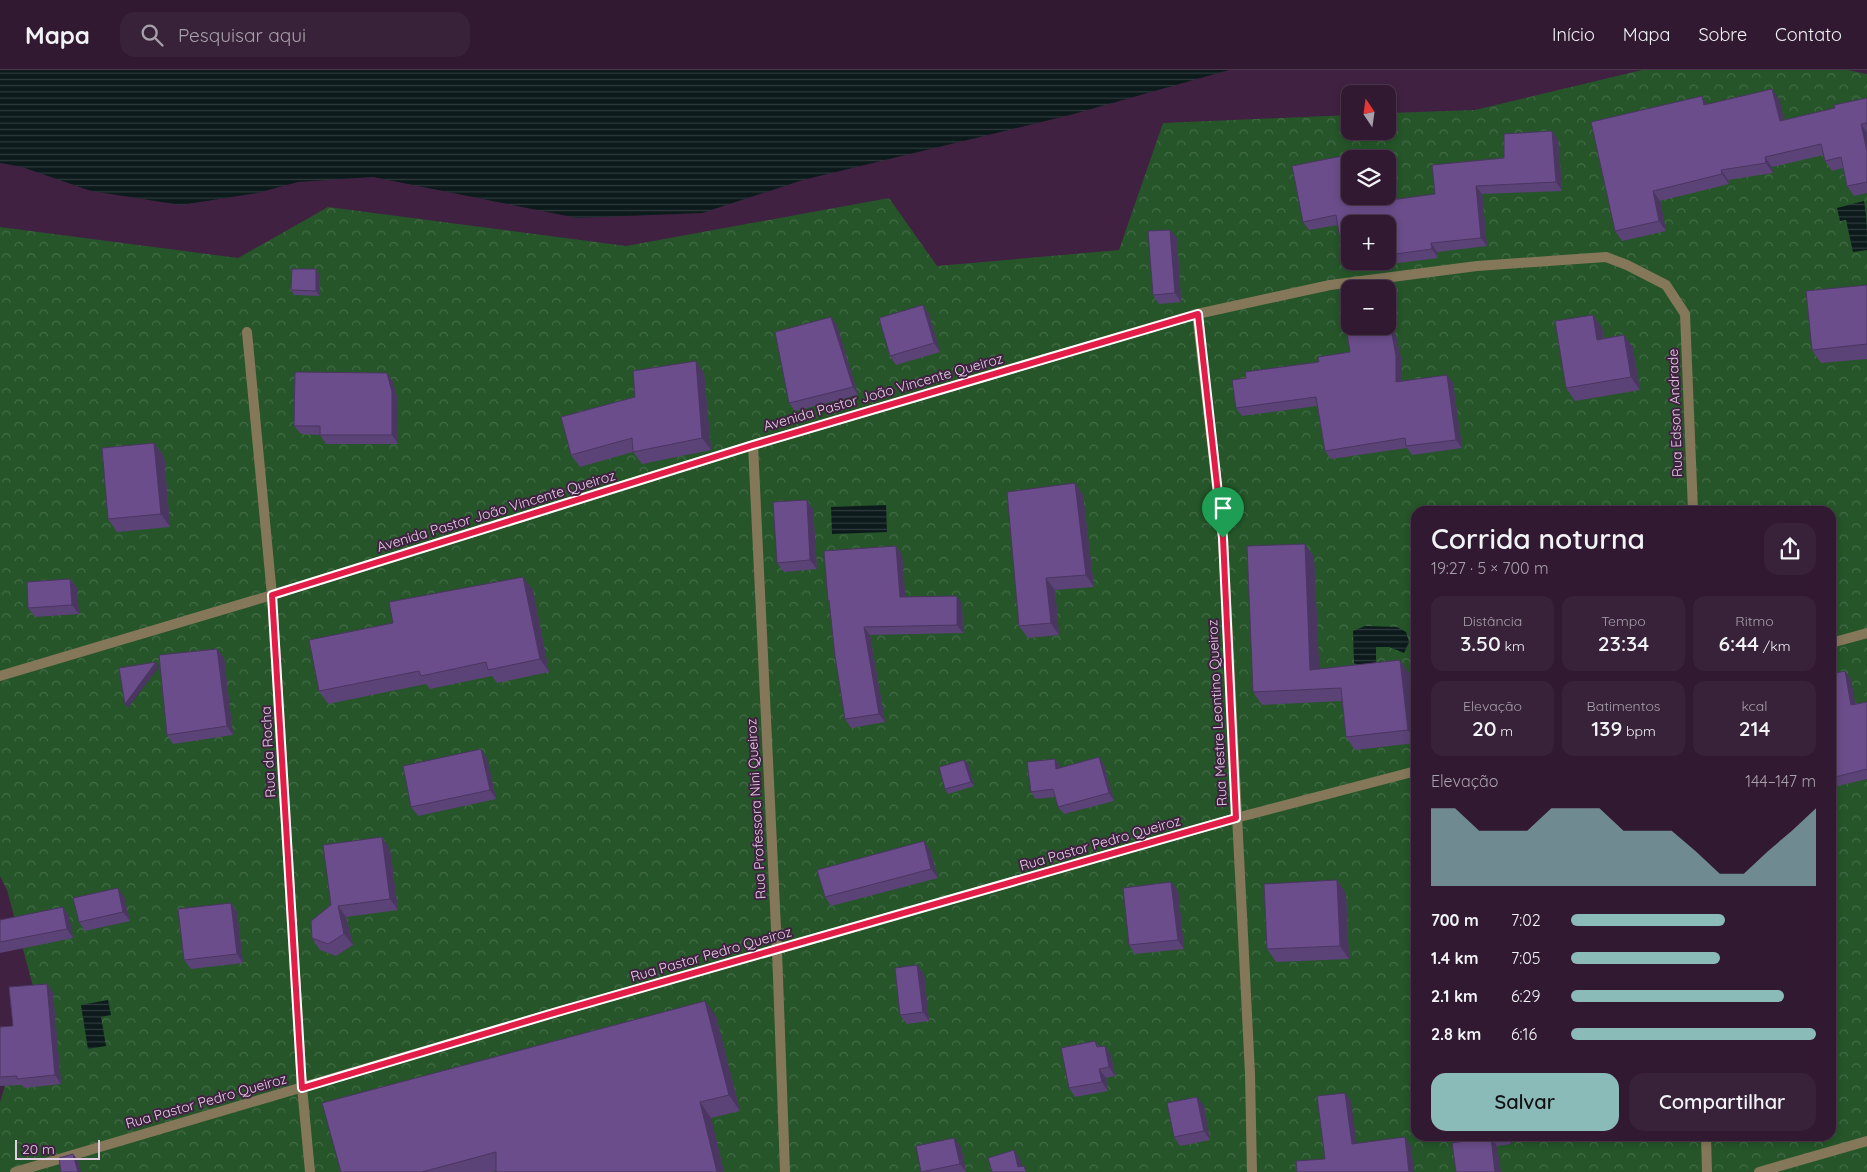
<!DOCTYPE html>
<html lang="pt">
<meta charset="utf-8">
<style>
body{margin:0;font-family:Quicksand,sans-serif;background:#382239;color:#f1f3f6;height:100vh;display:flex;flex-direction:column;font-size:19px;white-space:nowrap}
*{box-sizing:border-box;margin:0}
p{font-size:16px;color:#a8a0ab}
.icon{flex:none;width:28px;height:28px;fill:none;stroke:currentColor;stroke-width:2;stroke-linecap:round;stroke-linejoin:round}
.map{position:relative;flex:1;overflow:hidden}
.details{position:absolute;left:1411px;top:436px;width:425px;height:635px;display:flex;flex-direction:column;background:#301931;border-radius:15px;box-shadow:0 2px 8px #0003,0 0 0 1px #4b384d}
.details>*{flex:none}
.needle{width:32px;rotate:347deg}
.fabs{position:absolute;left:1341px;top:15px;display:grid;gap:10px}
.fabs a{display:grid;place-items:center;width:55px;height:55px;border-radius:10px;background:#301931;box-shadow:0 2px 8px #0003,0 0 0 1px #4b384d;font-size:25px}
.scale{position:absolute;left:15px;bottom:12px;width:85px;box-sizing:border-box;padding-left:5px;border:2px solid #e2cee2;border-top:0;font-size:14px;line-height:18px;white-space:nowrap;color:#e2cee2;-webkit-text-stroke:4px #402141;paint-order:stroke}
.pin{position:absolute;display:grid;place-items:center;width:42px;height:42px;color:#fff;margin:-51px -21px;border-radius:50% 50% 50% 0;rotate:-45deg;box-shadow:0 0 5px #0007}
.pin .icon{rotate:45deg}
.round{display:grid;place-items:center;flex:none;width:52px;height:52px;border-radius:15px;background:#382239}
.head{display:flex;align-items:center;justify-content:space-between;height:85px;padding:0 20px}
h1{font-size:28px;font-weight:600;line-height:38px}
.metrics{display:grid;grid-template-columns:repeat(3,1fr);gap:8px;height:85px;padding:5px 20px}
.metrics div{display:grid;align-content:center;border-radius:12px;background:#382239;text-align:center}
.metrics b{font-size:21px;font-weight:600}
.metrics small{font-size:14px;font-weight:400}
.metrics p{font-size:14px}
.chart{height:140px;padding:10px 20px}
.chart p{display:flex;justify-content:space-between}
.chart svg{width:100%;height:90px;margin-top:5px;fill:#8bbbb9;opacity:.7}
.button{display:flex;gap:10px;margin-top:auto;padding:10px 20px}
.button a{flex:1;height:58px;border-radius:15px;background:#8bbbb9;color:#111;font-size:20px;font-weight:600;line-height:58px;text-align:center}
.button a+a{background:#382239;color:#f1f3f6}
ul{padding:0 20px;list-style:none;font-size:16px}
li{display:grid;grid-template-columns:80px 60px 1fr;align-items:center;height:38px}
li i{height:12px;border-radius:6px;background:#8bbbb9}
header{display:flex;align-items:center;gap:30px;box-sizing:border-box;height:70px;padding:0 25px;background:#301931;border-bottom:1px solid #4b384d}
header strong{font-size:24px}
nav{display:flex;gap:28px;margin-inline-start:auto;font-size:18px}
.search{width:350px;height:45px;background:#382239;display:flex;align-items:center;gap:12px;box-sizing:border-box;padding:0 18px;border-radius:15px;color:#a8a0ab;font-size:19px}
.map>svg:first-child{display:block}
</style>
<header>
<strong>Mapa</strong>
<div class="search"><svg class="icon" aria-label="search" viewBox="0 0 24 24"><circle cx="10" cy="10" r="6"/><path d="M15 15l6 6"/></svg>Pesquisar aqui</div>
<nav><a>Início</a><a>Mapa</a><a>Sobre</a><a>Contato</a></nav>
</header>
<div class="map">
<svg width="1867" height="1102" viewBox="0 0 1867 1102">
<defs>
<pattern id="forest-crowns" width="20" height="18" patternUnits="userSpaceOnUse" patternTransform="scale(1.25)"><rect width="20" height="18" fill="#255529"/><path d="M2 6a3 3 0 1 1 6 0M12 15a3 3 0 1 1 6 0" fill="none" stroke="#446c48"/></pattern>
<pattern id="water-rules" width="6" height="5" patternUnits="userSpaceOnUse" patternTransform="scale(1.25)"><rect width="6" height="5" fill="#0c1a1c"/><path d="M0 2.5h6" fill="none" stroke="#2f3a3d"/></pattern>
</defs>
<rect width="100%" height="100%" fill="#402141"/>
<!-- forest -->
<path fill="url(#forest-crowns)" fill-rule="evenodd" d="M1642,0H1848L1867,4V1102H0V1032L34,920L7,820L0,806V157L238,188L328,137L626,176L889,128L937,196L1119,180L1163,53L1350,45V61H1388V43L1475,40ZM1350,89H1388V126H1350ZM1350,154H1388V191H1350ZM1350,219H1388V256H1350ZM1416,441H1831V1066H1416Z"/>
<!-- water -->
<path fill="url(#water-rules)" d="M0,0H1229L1070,45L803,110L702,143L577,148L373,107L298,112L257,123L181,135L91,121L22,97L0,93Z
M1864,131C1867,148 1867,162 1867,180L1853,182L1846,150L1840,151L1837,138Z
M886,435L887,462L832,464L831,437Z
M1365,556L1397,557L1406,562L1409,572L1404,583L1389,577H1376V598H1363L1354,593L1353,561Z
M108,930L111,945L101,947L106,976L88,979L81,935Z"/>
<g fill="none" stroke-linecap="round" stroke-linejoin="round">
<!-- minor -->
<path stroke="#85775a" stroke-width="10" d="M1197,244L1223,468L1250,1004L1252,1102
M247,262L272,525L302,1017L310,1102
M753,375L777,880L785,1102
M1831,573L1867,563
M0,606L272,525L753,375L1197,244L1330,215L1477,196L1606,187L1627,195L1666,215L1685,244L1693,441
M1706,1066L1707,1102
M15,1102L557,942L1236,748L1416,701
M1759,1102L1867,1071"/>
</g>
<!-- wall -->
<path fill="#5b4277" d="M1867,28V123L1854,126L1847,116L1843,98L1832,101L1825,91L1824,85L1772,97L1773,103L1728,110L1729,114L1660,131L1666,161L1622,171L1615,161L1707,34L1779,29L1784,50L1835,38Z
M1558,69L1562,121L1482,124L1487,176L1437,182L1438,188L1383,195L1380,191H1388V154H1350V191H1377L1349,195L1343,187L1338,155L1309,160L1303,152L1352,84L1355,89H1350V126H1365L1366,133L1435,124L1504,88Z
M1177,168L1181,232L1159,234L1153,225Z
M316,199L319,204L320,226L294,225L291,220Z
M1867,215V289L1821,293L1812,280Z
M923,235L929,244L940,282L896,295L890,286Z
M1593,245L1602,258L1604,268L1624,265L1633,278L1640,320L1575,331L1566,318Z
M1393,252L1402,293V311L1453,313L1462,378L1412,385L1407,378L1331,389L1325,381L1317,336L1242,346L1236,338L1246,308L1319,292L1350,282Z
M837,255L858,325L795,341L789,333Z
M704,303L711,380L642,394L633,382L580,397L571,385L635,327Z
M393,312L398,331V374H326L320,365L301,364L294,356Z
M154,373L164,386L170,457L117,462L108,449Z
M1075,413L1083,425L1094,517L1055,520L1059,565L1028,568L1019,556Z
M813,439L817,499L784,502L777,493Z
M1305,474L1314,487L1319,599L1409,603L1416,663V673L1355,680L1346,667L1342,631L1262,635L1253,622Z
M896,476L902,485L905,527L962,534L963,563L870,565L885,652L851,658L845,649L830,533L828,531Z
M70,509L77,518L79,544L35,547L28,538Z
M533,520L549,602L497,613L492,606L430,619L426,614L328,634L319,621L393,553Z
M217,579L224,588L233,665L173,674L167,665Z
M1845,601L1851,610L1855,634L1867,632V709L1833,717L1831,714V604Z
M1099,687L1104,695L1114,731L1064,744L1058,737L1055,727L1036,729L1031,722L1055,689L1060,696V698Z
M487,688L496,729L418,746L411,737Z
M964,690L968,694L974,716L948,724L945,719Z
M924,771L930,780L938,808L831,836L825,827Z
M390,779L398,840L346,847L353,875L336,886L320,880L312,868L331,835Z
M1337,810L1346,824L1349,889L1276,892L1267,879Z
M1171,812L1178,821L1184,879L1135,884L1129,875Z
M124,827L130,851L85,861L79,852Z
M231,833L237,842L243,893L191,899L184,890Z
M69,846L73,868L0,883V850Z
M917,895L924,904L929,951L907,954L900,945Z
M47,914L53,923L61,1014L24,1018L22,1015L0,1016V957L13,956Z
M716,946L740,1041L711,1048L724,1102H496V1101L492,1102H341Z
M1095,971L1099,977L1105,976L1111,985L1115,1006L1106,1008L1108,1021L1075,1027L1069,1018Z
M1204,1036L1210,1070L1180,1076L1174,1067Z
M1466,1066H1511V1074L1497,1076L1466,1071Z
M954,1068L961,1077L966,1102H921Z"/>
<!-- shaded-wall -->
<path fill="#4a3661" d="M1772,19L1779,29L1787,61L1780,51Z
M1702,26L1708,36L1704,35Z
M1861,54L1867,63V81Z
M1552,61L1558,69L1562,121L1556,112Z
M1765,87L1772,97L1773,103L1766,93Z
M1721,100L1728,110L1729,114L1722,104Z
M1476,116L1482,124L1487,176L1481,168Z
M1653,121L1660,131L1666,161L1659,151Z
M1360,126H1365L1368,142L1362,134Z
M1170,160L1177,168L1181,232L1175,223Z
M1431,173L1437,182L1438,188L1432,179Z
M316,199L319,204L320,226L316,221Z
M923,235L929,244L940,282L934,273Z
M1388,243L1393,252L1402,293V320L1396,312Z
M1593,245L1602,258L1606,283L1597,270Z
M831,247L837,255L858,325L853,317Z
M1624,265L1633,278L1640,320L1631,307Z
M696,291L704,303L711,380L702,368Z
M387,303L393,312L398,331V374L392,365Z
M1447,305L1453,313L1462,378L1456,370Z
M154,373L164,386L170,457L161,444Z
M1075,413L1083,425L1094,517L1086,505Z
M807,430L813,439L817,499L810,490Z
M1305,474L1314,487L1320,613L1310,600Z
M896,476L902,485L906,535L900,527Z
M523,507L533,520L549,602L540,589Z
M1046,508L1055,520L1059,565L1051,553Z
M70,509L77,518L79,544L72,535Z
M957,526L962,534L963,563L957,555Z
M864,557L870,565L885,652L879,644Z
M217,579L224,588L233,665L227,656Z
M1400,590L1409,603L1416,663V672L1408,660Z
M156,592L159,597L128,638L125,634Z
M1845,601L1851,610L1857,644L1851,635Z
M481,679L487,688L496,729L490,720Z
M1099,687L1104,695L1114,731L1109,723Z
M1055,689L1060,696L1061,707L1056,699Z
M964,690L968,694L974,716L971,712Z
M382,767L390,779L398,840L390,829Z
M924,771L930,780L938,808L931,799Z
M1337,810L1346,824L1349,889L1340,876Z
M1171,812L1178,821L1184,879L1178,870Z
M118,818L124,827L130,851L123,842Z
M231,833L237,842L243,893L237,884Z
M338,836L346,847L353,875L344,864Z
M63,837L69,846L73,868L67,859Z
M917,895L924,904L929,951L923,942Z
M47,914L53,923L61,1014L55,1005Z
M705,931L716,946L740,1041L729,1025Z
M1105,976L1111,985L1115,1006L1109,997Z
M1099,999L1106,1008L1108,1021L1102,1012Z
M1345,1023L1351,1031L1358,1083L1352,1074Z
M1197,1027L1204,1036L1210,1070L1204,1061Z
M700,1032L711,1048L724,1102H717Z
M1506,1066H1511V1074Z
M1405,1067L1411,1076L1414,1102H1409Z
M1491,1067L1497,1076L1501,1102H1495Z
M954,1068L961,1077L966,1102L960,1094Z
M1014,1080L1020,1089L1024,1102L1018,1097Z
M73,1084L78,1090L81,1102H78Z"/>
<!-- building -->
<path fill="#6a4d8a" stroke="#4a3661" d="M1772,19L1780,51L1835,38L1834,35L1867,28V53L1861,54L1867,81V112L1847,116L1841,87L1825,91L1821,74L1765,87L1766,93L1721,100L1722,104L1653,121L1659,151L1615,161L1591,52L1702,26L1704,35Z
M1552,61L1556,112L1476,116L1481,168L1431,173L1432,179L1388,185V154H1350V186L1343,187L1336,145L1303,152L1292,96L1352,84L1353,89H1350V126H1360L1362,134L1435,124L1432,95L1504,88V64Z
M1170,160L1175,223L1153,225L1148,161Z
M292,199H316V221L291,220Z
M1867,215V274L1812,280L1806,221Z
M923,235L934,273L890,286L879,248Z
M1388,244L1396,285V312L1447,305L1456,370L1406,376L1405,368L1325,381L1316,327L1236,338L1232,310L1246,308L1245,302L1319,292L1318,287L1350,282L1345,251L1350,250V256H1388Z
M1593,245L1597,270L1624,265L1631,307L1566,318L1555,251Z
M831,247L853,317L789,333L775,262Z
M696,291L702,368L633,382L632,368L571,385L561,347L635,327L633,301Z
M295,302L387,303L392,322V365H320V356H294Z
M154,373L161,444L108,449L102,378Z
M1075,413L1086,505L1046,508L1051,553L1019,556L1007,422Z
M807,430L810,490L777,493L773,432Z
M1305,474L1310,600L1400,590L1408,660L1346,667L1341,618L1253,622L1247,476Z
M896,476L900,527L957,526V555L864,557L879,644L845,649L835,586L829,530L828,531L824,481Z
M523,507L540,589L488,600L486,592L421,606L419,601L319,621L309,570L393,553L389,532Z
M70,509L72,535L28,538L27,512Z
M217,579L227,656L167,665L159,585Z
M156,592L125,634L119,598Z
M1845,601L1851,635L1867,632V699L1831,708V604Z
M481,679L490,720L411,737L403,696Z
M1099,687L1109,723L1058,737L1053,719L1031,722L1027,692L1055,689L1056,699Z
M964,690L971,712L945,719L939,697Z
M382,767L390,829L338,836L344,864L328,874L312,868L311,851L331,835L323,775Z
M924,771L931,799L825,827L817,800Z
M1337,810L1340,876L1267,879L1264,814Z
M1171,812L1178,870L1129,875L1123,818Z
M118,818L123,842L79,852L73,828Z
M231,833L237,884L184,890L178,839Z
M63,837L67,859L0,872V850Z
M917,895L923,942L900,945L895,898Z
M47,914L55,1005L17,1009V1006L0,1007V957L13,956L9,917Z
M705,931L729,1025L700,1032L717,1102H496V1082L422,1102H341L322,1033Z
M1095,971L1097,977L1105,976L1109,997L1099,999L1102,1012L1069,1018L1061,978Z
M1345,1023L1352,1074L1405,1067L1409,1102H1297L1296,1091L1325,1089L1317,1026Z
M1197,1027L1204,1061L1174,1067L1167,1033Z
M1466,1066H1498L1491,1067L1495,1102H1456L1452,1073L1466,1071Z
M954,1068L960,1094L921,1102L916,1076Z
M1014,1080L1018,1097L1024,1096L1026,1102H992L988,1088Z
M73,1084L78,1102H61L59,1088Z"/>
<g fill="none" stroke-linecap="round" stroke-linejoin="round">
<!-- route casing -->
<g stroke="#fff" stroke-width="10">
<path id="route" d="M1198,244L1223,468L1236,748L557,942L302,1018L272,525L753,375Z"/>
</g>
<!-- route -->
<use href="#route" stroke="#e11d48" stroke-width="6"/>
</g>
<g text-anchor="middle" stroke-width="4" stroke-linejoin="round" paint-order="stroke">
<!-- street labels -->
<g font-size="14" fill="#e2cee2" stroke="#402141">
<text transform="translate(883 322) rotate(-16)" y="5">Avenida Pastor João Vincente Queiroz</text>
<text transform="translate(1675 343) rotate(-92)" y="5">Rua Edson Andrade</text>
<text transform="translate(496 441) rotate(-17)" y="5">Avenida Pastor João Vincente Queiroz</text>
<text transform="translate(1217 643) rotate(-93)" y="5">Rua Mestre Leontino Queiroz</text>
<text transform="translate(268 682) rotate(-93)" y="5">Rua da Rocha</text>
<text transform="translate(756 739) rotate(-93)" y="5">Rua Professora Nini Queiroz</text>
<text transform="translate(1100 773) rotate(-16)" y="5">Rua Pastor Pedro Queiroz</text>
<text transform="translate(711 884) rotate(-16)" y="5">Rua Pastor Pedro Queiroz</text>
<text transform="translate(206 1031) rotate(-16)" y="5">Rua Pastor Pedro Queiroz</text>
</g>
</g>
</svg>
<div class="fabs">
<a><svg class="needle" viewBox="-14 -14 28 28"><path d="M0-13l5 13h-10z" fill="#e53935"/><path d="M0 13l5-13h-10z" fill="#a8a0ab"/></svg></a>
<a><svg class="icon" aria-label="layers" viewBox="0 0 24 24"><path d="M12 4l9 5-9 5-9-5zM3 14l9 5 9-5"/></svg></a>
<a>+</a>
<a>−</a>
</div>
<div class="scale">20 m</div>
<div class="pin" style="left:1223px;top:468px;background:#1e9e55"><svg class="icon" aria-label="arrive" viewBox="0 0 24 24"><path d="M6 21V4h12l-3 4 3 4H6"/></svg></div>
<section class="details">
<div class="head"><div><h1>Corrida noturna</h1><p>19:27 · 5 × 700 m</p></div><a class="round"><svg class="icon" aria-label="share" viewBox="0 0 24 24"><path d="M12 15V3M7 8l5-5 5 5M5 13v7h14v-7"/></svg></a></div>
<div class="metrics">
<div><p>Distância</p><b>3.50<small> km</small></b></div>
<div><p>Tempo</p><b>23:34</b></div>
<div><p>Ritmo</p><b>6:44<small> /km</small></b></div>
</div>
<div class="metrics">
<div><p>Elevação</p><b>20<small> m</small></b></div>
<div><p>Batimentos</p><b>139<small> bpm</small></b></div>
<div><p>kcal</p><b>214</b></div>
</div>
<div class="chart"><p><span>Elevação</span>144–147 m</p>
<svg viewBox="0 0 160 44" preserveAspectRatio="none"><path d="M0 44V6L10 6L20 17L30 17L40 17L50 6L60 6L70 6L80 17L90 17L100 17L110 27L120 38L130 38L140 27L150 17L160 6V44z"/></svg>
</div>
<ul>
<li><b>700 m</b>7:02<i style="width:63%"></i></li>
<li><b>1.4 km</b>7:05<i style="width:61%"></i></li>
<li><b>2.1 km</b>6:29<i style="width:87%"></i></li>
<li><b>2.8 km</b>6:16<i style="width:100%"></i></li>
</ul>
<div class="button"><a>Salvar</a><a>Compartilhar</a></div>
</section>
</div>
